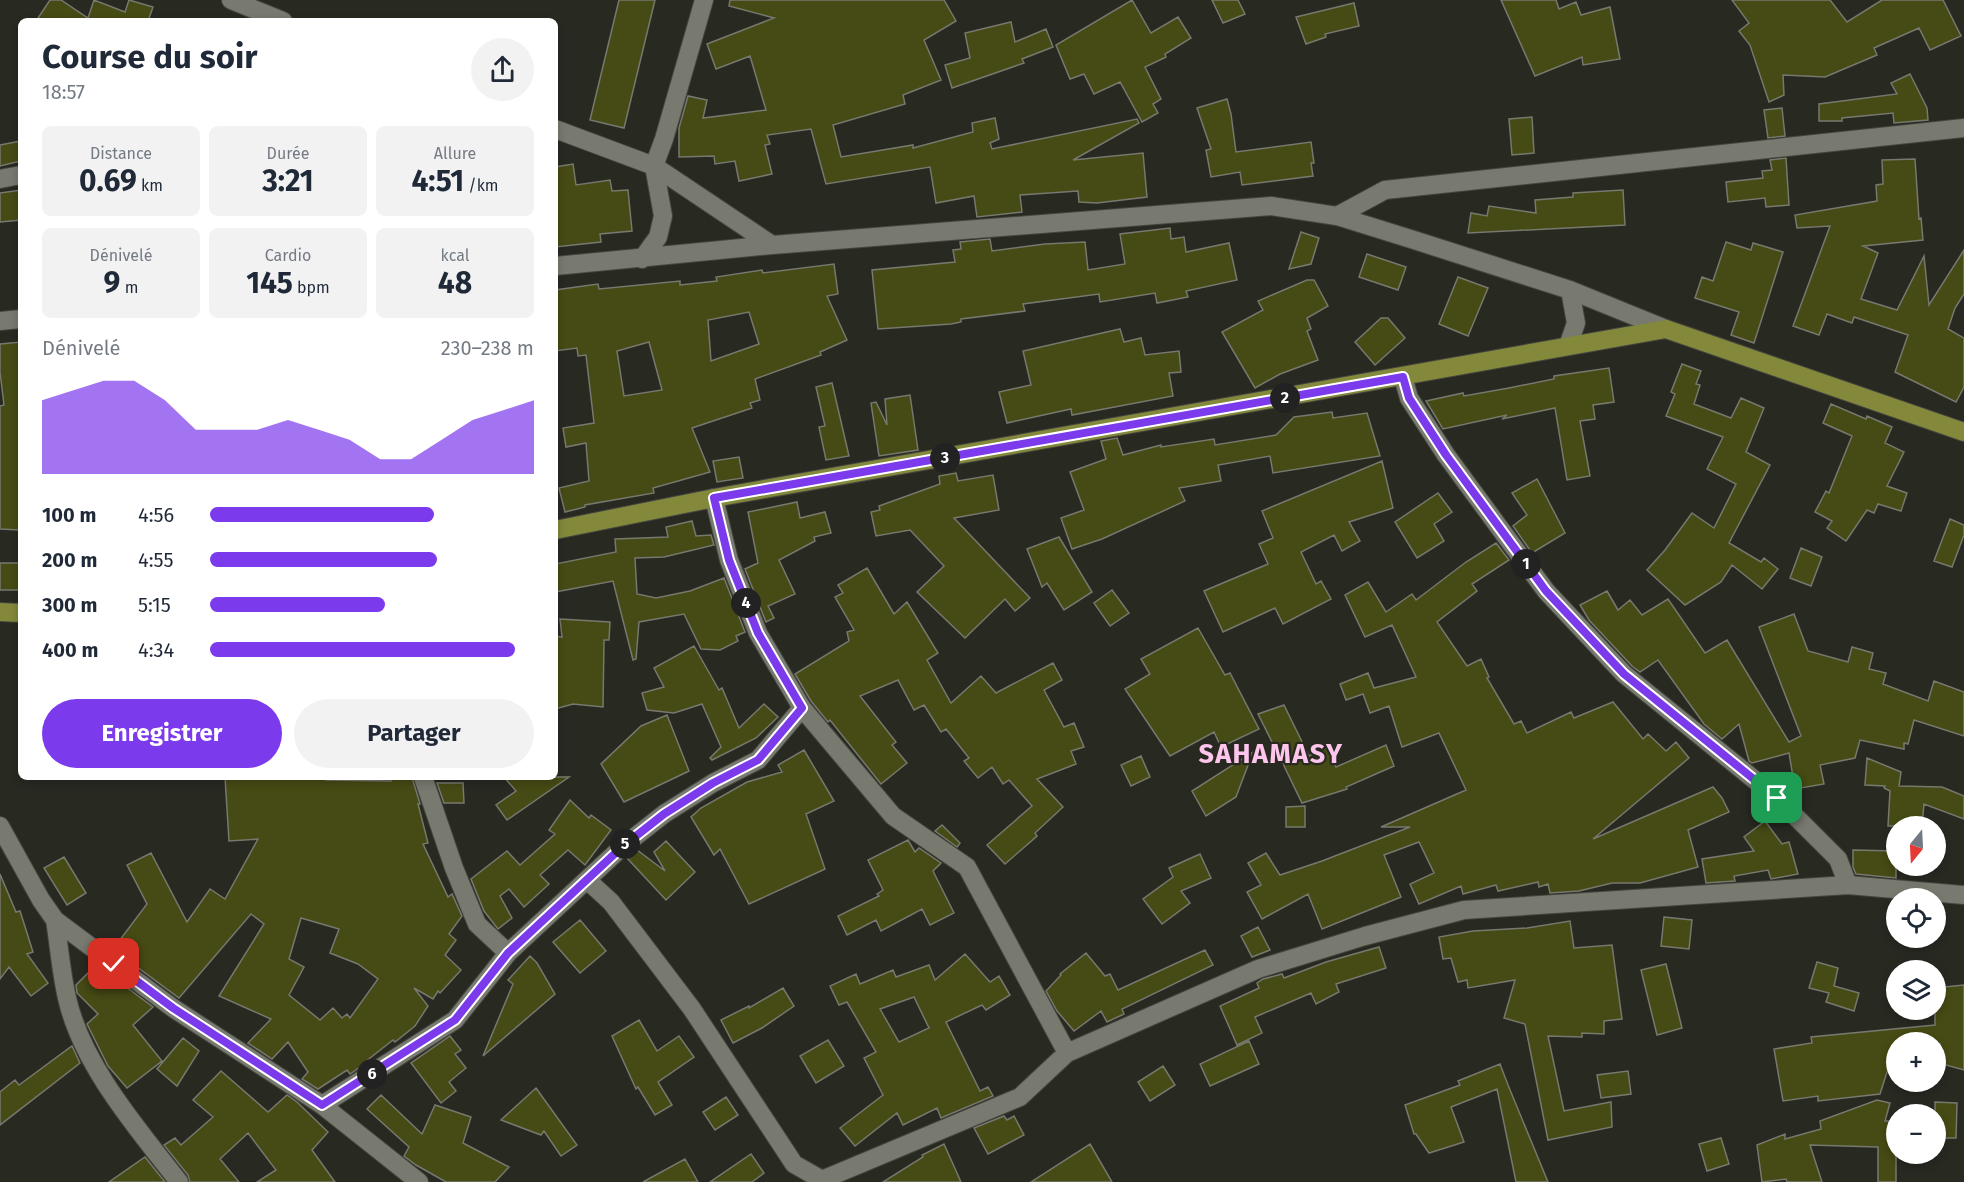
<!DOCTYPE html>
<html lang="fr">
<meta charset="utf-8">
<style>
body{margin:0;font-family:"Fira Sans",sans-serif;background:#f2f2f3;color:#1f2937;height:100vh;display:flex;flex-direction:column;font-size:22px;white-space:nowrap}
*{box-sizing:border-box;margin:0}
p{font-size:20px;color:#747a83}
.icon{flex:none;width:33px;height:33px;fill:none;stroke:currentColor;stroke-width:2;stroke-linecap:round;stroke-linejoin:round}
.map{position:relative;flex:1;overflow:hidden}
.drawer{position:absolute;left:18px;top:18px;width:540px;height:762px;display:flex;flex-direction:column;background:#fff;border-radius:9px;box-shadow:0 3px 9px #0003}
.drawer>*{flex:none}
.needle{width:39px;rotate:198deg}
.controls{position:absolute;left:1886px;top:816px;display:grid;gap:12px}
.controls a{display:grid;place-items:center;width:60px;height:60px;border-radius:50%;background:#fff;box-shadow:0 3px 9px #0003;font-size:30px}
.pin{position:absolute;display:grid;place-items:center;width:51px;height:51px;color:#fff;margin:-26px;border-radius:12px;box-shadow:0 3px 9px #0006}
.km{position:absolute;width:30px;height:30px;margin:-15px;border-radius:50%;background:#222;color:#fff;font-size:16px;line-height:30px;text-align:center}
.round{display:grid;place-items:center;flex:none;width:63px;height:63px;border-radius:32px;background:#f2f2f3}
.head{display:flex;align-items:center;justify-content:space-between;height:102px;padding:0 24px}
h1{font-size:33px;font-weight:700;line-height:45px}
.figures{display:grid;grid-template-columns:repeat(3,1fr);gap:9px;height:102px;padding:6px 24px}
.figures div{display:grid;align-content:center;border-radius:9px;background:#f2f2f3;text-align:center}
.figures b{font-size:30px;font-weight:700}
.figures small{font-size:16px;font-weight:400}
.figures p{font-size:16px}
.chart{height:168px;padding:12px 24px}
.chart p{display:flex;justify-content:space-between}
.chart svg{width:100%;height:108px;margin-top:6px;fill:#7c3aed;opacity:.7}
.action{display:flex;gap:12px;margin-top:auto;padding:12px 24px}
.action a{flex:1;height:69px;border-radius:36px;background:#7c3aed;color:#fff;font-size:24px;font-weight:700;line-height:69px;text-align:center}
.action a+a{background:#f2f2f3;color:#1f2937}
ul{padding:0 24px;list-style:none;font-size:20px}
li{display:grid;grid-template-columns:96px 72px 1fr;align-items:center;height:45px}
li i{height:15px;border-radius:8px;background:#7c3aed}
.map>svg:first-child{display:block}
</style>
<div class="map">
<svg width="1964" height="1182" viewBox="0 0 1964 1182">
<rect width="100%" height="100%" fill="#282921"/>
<!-- building -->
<path fill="#464a14" stroke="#77786e" stroke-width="1.5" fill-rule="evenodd" d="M50,0H61L88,18L94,0L125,12L129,0L153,7L148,21H36Z
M619,0H655L624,128L590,120Z
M730,0H944L956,21L924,40L941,80L903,95L905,104L833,125L841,157L913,145V148L973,132L972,123L995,118L999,139L990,143L992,149L1137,119L1139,123L1073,160L1143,153L1147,197L1097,203L1079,202L1078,191L1020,195L1022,212L977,217L974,196L936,203L930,167L826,184L811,129L767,135L770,144L765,145L772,174L739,181L735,161L715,164L714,156L679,157V128L688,96L707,100L703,118L766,110L750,56L716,69L707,44L774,18L729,6Z
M1132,0L1151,33L1178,17L1191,38L1165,54L1166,57L1145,67L1161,99L1153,104L1158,113L1142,122L1120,82L1094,94L1084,74L1070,79L1056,45Z
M1212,0H1238L1245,14L1223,23Z
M1501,0H1556L1559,9L1576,2L1581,15L1610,7L1620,59L1583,65L1582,57L1535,76Z
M1732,0H1830L1847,22L1882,0H1943L1961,36L1930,50L1919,28L1874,48L1877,55L1825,77L1783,75L1784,95L1769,102L1750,45L1739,31L1749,23Z
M1354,3L1359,26L1325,34L1326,37L1306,44L1296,17Z
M1011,22L1015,42L1046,29L1053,47L1022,59L1024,63L952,88L945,65L970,58L965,33Z
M1910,74L1927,108L1928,120L1894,123L1893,113L1842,118V121H1819V104L1897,94L1891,83Z
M1227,99L1231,114L1236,152L1311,142L1314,163H1311L1313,176L1242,185L1240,172L1211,177L1206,150L1211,149L1197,108Z
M1782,108L1785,136L1768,138L1764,110Z
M1532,117L1534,153L1512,155L1509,119Z
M21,141V161L0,166V145Z
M1786,158L1789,205L1766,207L1765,198L1728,202L1726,182L1763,178L1762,171L1772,170L1770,160Z
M1915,159L1919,219L1921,218L1923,240L1863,246L1878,253L1861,299L1897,310L1924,256L1929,305L1964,250V294L1955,308L1948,329L1964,338V387L1956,402L1895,372L1908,335L1854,317L1852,323L1827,314L1819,335L1793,326L1830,226L1797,228L1795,215L1877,201L1876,185L1883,184L1882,160Z
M573,164L576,185L610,180L612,191L628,190L632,231L600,234L601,242L555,247V167Z
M21,190V220L0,222V193Z
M1623,190L1625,225L1468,233L1471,213L1487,216L1489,206L1536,213L1535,200L1573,197V193Z
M1170,228L1171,239L1184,237L1186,252L1229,243L1237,280L1186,291L1188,297L1157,303L1155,293L1100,302L1099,294L1023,304L1025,311L961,319V322L951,324L878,329L872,270L955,262L953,250L961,249L960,242L990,239L992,251L1045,244L1085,242L1088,270L1125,264L1120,234Z
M1301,232L1319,238L1311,264L1289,269Z
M1726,242L1751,250L1753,243L1783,252L1754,343L1731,335L1739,312L1695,298L1702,277L1713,281Z
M1367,254L1406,267L1398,290L1359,277Z
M834,264L838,294L827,296L847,340L820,352L821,355L755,379L760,400L750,403L752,408L692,428L710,472L653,488L654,493L585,505V507L565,512L559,488L589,481L586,443L566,447L563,428L594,423L586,355L578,356L577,348L555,351V290L598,284L599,289L680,281V285L717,281L716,277L762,270L763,273ZM749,312L759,344L711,361L708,320ZM649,342L662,390L624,396L617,351Z
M1458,277L1488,288L1468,336L1439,324Z
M1307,280H1314L1328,306L1307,318L1311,329L1307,331L1318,360L1280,374L1255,388L1222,332L1263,310L1258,301Z
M1381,318H1388L1405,338L1375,365L1355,342Z
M1120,329L1124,342L1141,338L1145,355L1179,351L1181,372L1169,373L1173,396L1072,415L1071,409L1007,423L999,392L1031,385L1023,351Z
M21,342L19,530L0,529V406L4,405L0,372V344Z
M1682,364L1701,371L1696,384L1700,385L1694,404L1731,418L1741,398L1764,408L1746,452L1770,465L1729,543L1761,562L1764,558L1778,569L1762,589L1732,565L1721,582L1685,605L1647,570L1665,550L1692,513L1714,528L1736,484L1707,469L1723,437L1666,416L1675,394L1671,392Z
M1609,368L1614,402L1593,405L1595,419L1580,421L1590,476L1567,480L1555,408L1502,419L1507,415L1443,429L1426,401L1463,393L1464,396L1509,388L1554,379V376Z
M832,383L849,456L826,460L819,427L825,426L816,387Z
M910,395L918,450L879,456L871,403L876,402L887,425L885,399Z
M1831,404L1866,419L1867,416L1892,427L1885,443L1904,452L1887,486L1907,493L1901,511L1878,504L1874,513L1867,510L1846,541L1827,528L1832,521L1815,512L1826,491L1829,493L1852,436L1823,423Z
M1332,412L1333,418L1367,413L1380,456L1273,473L1270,456L1218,465L1221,481L1179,488L1185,501L1102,539L1072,549L1061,518L1084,510L1070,472L1106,459L1101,441L1117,438L1123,455L1161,445V447L1214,439L1215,445L1276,435L1294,417Z
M739,457L743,478L717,482L713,461Z
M1382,461L1393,508L1349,522L1360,541L1342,551L1334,535L1301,552L1316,584L1321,581L1331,599L1283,624L1275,608L1223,632L1204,591L1268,564L1259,544L1273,538L1262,511Z
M956,473L958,481L993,475L999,510L954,518L1030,598L1015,611L1005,599L965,638L917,592L944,566L910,530L876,536L871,512L880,510L879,506L940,484L939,476Z
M1537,479L1565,533L1532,553L1513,526L1527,515L1512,493Z
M1438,493L1452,512L1434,524L1444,541L1417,558L1395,522Z
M797,502L800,518L825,512L831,533L814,537L815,541L779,560L795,594L768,606L774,618L766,622L745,569L758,563L748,512Z
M1950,519L1964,525V535L1952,567L1934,561Z
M692,521L696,536L711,535L714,545L664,557L635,558L637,594L656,598L690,591L724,578L745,632L736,636L738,641L720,650L701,649L684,614L639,622L636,659L633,660L613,581L555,592V564L616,552L615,539L668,537L666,527Z
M1059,537L1092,592L1064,610L1047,583L1042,587L1027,549Z
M1496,543L1509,560L1472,584L1477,591L1437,622L1467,666L1481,659L1489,677L1487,678L1514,724L1521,721L1527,733L1571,712L1574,718L1613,702L1643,739L1648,734L1666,751L1676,742L1689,758L1593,839L1713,787L1722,798L1729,812L1688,830L1698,867L1640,883H1612L1579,891L1550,893L1548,884L1539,887L1538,882L1498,891L1496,885L1463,894L1461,886L1419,904L1410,884L1434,873L1419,842L1384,855L1401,897L1322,929L1308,894L1262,919L1247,892L1261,885L1248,863L1266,853L1280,875L1322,861L1410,827H1381L1466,790L1439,733L1402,747L1389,706L1370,713L1363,694L1346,700L1340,684L1368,673L1374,688L1416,677L1392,625L1365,637L1345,595L1368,582L1386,612L1412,594L1416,600L1466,562Z
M1801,548L1822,557L1811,586L1790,578Z
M0,563H21V590H0Z
M867,568L894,614L907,602L938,653L927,660L951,703L981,676L996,693L1053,663L1062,680L1044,690L1064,727L1074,723L1084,747L1071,751L1076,764L1037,779L1063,807L1035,833L1037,836L1005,864L987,845L1032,806L1009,780L1003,784L992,767L978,778L964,761L969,758L946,729L941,732L924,705L914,710L898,680L860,696L896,742L892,745L907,763L881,784L830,720L828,722L811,701L795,674L849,641L847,632L854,630L835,597L843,593L838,585Z
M1112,590L1129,613L1110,626L1094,603Z
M1607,591L1618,610L1630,600L1642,615L1668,599L1705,653L1727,640L1789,742L1801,736L1759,627L1794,614L1808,651L1848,662L1852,647L1873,653L1869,669L1886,673L1883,684L1928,701L1934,681L1964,692V736L1914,720L1908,744L1904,743V749L1860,740L1855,758L1820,765L1824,784L1795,789L1789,753L1752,763L1749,761L1739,724L1722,739L1704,724L1658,660L1640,672L1632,666L1589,620L1580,605Z
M560,619L610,622L609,640H604L603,707L573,704L555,709V636L562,637Z
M1198,628L1225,675L1230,673L1259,729L1221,747L1214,732L1170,756L1125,689L1150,674L1141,659Z
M694,646L719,690L722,688L739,728L764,704L778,717L756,738L712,760L710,758L721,747L702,704L674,713L647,710L642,693L664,687L654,668Z
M1284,705L1309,756L1326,747L1336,767L1386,745L1394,766L1346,787L1347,789L1302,803L1285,768L1278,749L1276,750L1258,714Z
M667,715L689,771L624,802L601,764L641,726Z
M804,750L834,801L806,814L825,869L749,904L720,849L714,855L691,817L701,808L747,782L782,772L778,765Z
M1253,752L1236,797L1206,816L1192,791Z
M1141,756L1150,777L1131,786L1121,765Z
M1867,758L1901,772L1899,786L1942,787L1964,796V819L1924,804L1922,826H1888L1890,791L1884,788L1885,786L1865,785Z
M225,777H327L326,780L391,781V777H412L420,804H418L428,843L423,844L448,897L452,894L462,916L449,934L456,940L445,955L461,970L440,993L438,991L433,999L414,988L428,1006L415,1026L395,1042L393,1040L365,1062L366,1063L350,1074L347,1070L318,1089L302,1079L308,1072L288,1042L272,1059L248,1043L271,1019L219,996L264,924L251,914L179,998L113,949L147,904L127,865L151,853L187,922L210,889L225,899L258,839L229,841ZM301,918L339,929L330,953L358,964L378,979L350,1018L347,1014L342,1018L333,1008L320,1020L289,995L304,967L289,959Z
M504,777H569L507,820L496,805L516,791Z
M437,783H463L464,803H444Z
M570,800L589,818L591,815L611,830L585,865L568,850L540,875L549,884L524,907L509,889L500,896L512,918L498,929L484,911L471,879L507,851L520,865L555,834L549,830Z
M1305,806V827H1286V807Z
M1765,821L1782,844L1789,842L1798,874L1771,879L1768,870L1734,876L1735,881L1706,883L1702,859L1754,851L1744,837Z
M942,825L960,843L957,847L935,831Z
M908,840L915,852L919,848L941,863L933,871L954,913L930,925L922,909L881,931L876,920L847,935L838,916L879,896L877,894L883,890L868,860Z
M666,841L695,872L666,900L627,858L637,850L665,871L654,852Z
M1853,850L1896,851V878L1856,874L1853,867Z
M1200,854L1211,878L1181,891L1190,903L1162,924L1143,899L1173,877L1169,868Z
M64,857L86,893L67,905L44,868Z
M0,874L16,912L20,911L33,952L27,954L48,983L31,996L9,967L0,979Z
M1664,917L1692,920L1689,949L1661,946Z
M580,920L606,951L580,973L553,942Z
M1570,921L1574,948L1612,945L1622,1019L1604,1021V1034L1582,1033V1037L1548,1036L1564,1111L1611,1102L1612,1127L1548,1140L1525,1024L1504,1018L1515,980L1468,988L1467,980L1458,982L1451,958L1443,959L1439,937L1473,931L1527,928Z
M1258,927L1270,950L1252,957L1241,936Z
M1379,947L1386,968L1336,984L1339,992L1316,1004L1311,993L1255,1017L1262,1033L1237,1045L1220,1006L1259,988L1257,983L1263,979L1282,974L1284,978L1326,962Z
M1205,950L1213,965L1122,1009L1124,1014L1107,1022L1101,1011L1074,1031L1057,1011L1046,991L1061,975L1060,974L1086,953L1105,976L1110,974L1118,990Z
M965,954L990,982L999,976L1010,995L986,1010L982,1005L946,1022L980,1091L988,1087L993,1096L941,1118L937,1108L903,1125L897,1113L855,1146L840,1128L883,1095L864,1058L876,1052L847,1002L839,1005L830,986L856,974L860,984L893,970L896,977L929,965L935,980ZM914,997L929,1028L899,1042L880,1009Z
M530,956L537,963L555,994L483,1056L513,984L508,980Z
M1817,962L1838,968L1834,986L1859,993L1854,1011L1826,1002L1829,993L1809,988Z
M1666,964L1682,1028L1657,1035L1641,970Z
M98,966L153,1007L133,1025L162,1061L127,1088L108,1066L87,1024L98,1014L77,993L76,985L89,972L92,974Z
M1964,985V1070L1935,1062L1940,1044L1896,1041V1069H1888L1880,1094L1818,1101V1096L1783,1101L1774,1049L1812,1043L1811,1037L1935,1025V988Z
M783,988L794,1006L762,1028L733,1043L721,1020L749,1006V1008Z
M639,1020L657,1051L679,1036L694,1057L658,1082L672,1105L655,1115L638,1087L636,1089L612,1036Z
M450,1036L461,1050L455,1054L466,1068L449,1082L456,1091L441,1103L411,1063Z
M183,1038L199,1051L177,1086L157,1069Z
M828,1040L844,1066L816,1083L800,1056Z
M1249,1041L1259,1064L1210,1086L1200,1064Z
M72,1046L80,1063L0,1125V1092L15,1080L19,1085Z
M1500,1064L1508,1085L1548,1182H1516L1497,1089L1451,1107L1464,1142L1429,1153L1416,1134H1414L1405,1105L1460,1085L1458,1081Z
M1163,1066L1175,1085L1150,1101L1138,1082Z
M221,1071L268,1112L287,1095L297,1102L328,1132L312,1150L335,1182H257L276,1170L248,1133L220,1159L239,1182H190L188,1175L164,1145L175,1138L181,1145L213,1117L193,1100Z
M1628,1071L1631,1094L1601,1098L1597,1075Z
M536,1088L577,1145L561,1156L544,1131L541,1135L501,1120Z
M381,1095L422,1134L435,1105L471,1117L463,1143L509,1167L495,1182H446L416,1165L404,1156L409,1147L367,1109Z
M726,1097L738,1115L715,1130L703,1112Z
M1877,1100L1890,1103L1885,1121H1896V1182H1878V1147L1810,1145L1822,1182H1787L1786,1179L1762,1182L1757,1145L1785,1134V1139L1821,1129L1820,1121Z
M1935,1102L1957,1103L1956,1138H1935Z
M1004,1116L1007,1120L1014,1116L1024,1135L988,1154L974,1128Z
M1721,1138L1729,1164L1707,1171L1699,1144Z
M944,1144L961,1182H883L923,1157L922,1155Z
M1090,1144L1112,1182H1031Z
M751,1154L764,1173L752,1182H710Z
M145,1157L165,1182H109Z
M685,1159L698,1182H643Z"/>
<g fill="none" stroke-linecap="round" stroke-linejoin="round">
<!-- minor casing -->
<g stroke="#45463f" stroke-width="20">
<path id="minor" d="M231,0L283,21
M555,129L654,166L772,245
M0,179L21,175
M1337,216L1385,190L1964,128
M642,259L658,237L663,216L654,166L664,139L704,0
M555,266L772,245L1271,206L1337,216L1414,240L1570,290L1666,329
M0,321L21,319
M1568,346L1576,323L1570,290
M1403,377L1409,398L1446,455L1546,591L1624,674L1777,798L1838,859L1848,885
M714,498L729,560L758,633L802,708L893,816L967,867L1067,1053
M423,777L454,868L477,924L508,953
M0,826L41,900L55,920L173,1008L322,1105L419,1182
M587,880L611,902L692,1009L794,1164L822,1180
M55,920C59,945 61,972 67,998C82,1065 138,1129 179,1182
M322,1105L455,1020L508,953L622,847L664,814L713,783L758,760L802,708
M817,1182L1020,1097L1067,1053L1258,969L1365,936L1464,910L1848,885L1964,895"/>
</g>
<!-- major casing -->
<g stroke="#45463f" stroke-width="20">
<path id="major" d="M555,530L714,498L1666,329L1964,432
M0,612L21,613"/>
</g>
<!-- minor -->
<use href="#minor" stroke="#787a70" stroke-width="18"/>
<!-- major -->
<use href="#major" stroke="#83883b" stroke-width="18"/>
</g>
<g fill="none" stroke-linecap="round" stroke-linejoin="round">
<!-- route casing -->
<g stroke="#fff" stroke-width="12">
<path id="route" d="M114,964L173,1008L322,1105L455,1020L508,953L622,847L664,814L713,783L758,760L802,708L758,633L729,560L714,498L1403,377L1409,398L1446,455L1546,591L1624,674L1777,798"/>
</g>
<!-- route -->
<use href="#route" stroke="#7c3aed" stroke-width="8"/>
</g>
<g text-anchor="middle" stroke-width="4.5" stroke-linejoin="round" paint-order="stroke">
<!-- district labels -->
<g font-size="27" font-weight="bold" letter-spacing="1.5" fill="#fec6ed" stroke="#282921">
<text x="1271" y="763">SAHAMASY</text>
</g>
</g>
</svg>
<div class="controls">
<a><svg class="needle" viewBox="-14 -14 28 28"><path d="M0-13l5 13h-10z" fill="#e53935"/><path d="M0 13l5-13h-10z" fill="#747a83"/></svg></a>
<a><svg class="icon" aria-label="locate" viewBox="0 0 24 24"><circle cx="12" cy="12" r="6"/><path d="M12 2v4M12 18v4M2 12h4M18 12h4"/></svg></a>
<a><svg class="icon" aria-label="layers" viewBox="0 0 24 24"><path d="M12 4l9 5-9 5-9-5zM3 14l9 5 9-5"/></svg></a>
<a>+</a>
<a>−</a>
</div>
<div class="pin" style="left:1777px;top:798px;background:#1e9e55"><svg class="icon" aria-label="arrive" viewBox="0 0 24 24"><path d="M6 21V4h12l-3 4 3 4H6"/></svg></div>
<div class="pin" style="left:114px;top:964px;background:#d93025"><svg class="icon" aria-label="check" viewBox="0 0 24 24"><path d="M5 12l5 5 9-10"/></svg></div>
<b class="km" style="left:1526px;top:564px">1</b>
<b class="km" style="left:1285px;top:398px">2</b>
<b class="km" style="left:945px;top:458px">3</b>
<b class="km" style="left:746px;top:603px">4</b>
<b class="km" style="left:625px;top:844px">5</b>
<b class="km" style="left:372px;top:1074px">6</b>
<section class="drawer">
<div class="head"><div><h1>Course du soir</h1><p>18:57</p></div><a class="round"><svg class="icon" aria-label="share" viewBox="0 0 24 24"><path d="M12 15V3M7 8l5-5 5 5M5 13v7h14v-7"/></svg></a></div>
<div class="figures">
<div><p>Distance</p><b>0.69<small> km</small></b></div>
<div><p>Durée</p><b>3:21</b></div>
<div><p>Allure</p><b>4:51<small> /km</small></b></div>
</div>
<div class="figures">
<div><p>Dénivelé</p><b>9<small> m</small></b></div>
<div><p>Cardio</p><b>145<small> bpm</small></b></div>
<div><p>kcal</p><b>48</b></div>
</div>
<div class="chart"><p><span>Dénivelé</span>230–238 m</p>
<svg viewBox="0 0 160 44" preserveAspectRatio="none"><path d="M0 44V14L10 10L20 6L30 6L40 14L50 26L60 26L70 26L80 22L90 26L100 30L110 38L120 38L130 30L140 22L150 18L160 14V44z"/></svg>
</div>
<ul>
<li><b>100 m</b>4:56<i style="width:69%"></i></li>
<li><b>200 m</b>4:55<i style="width:70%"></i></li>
<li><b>300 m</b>5:15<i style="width:54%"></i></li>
<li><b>400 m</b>4:34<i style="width:94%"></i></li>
</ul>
<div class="action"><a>Enregistrer</a><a>Partager</a></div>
</section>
</div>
